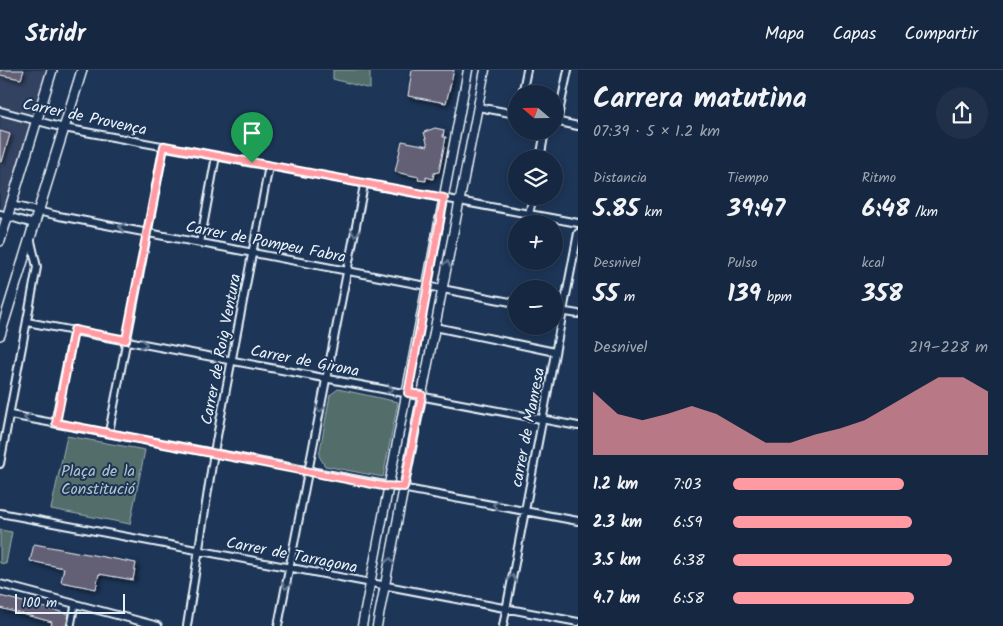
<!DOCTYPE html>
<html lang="es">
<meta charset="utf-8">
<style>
body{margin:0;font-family:Kalam,sans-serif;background:#1f3048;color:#f1f3f6;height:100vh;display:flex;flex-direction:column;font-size:19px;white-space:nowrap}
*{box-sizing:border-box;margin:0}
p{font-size:16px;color:#9ea6b1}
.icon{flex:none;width:28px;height:28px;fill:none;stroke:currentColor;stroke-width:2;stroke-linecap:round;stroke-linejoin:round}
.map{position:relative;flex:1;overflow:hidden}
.drawer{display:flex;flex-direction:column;background:#162841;width:425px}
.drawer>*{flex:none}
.needle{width:32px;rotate:290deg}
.buttons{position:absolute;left:508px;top:15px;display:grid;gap:10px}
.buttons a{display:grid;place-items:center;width:55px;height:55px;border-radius:50%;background:#162841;box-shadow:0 2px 8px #0003,0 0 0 1px #35445a;font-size:25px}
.scale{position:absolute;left:15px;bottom:12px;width:110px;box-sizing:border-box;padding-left:5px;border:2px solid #e8f1f8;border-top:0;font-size:14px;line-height:18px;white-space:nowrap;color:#e8f1f8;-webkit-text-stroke:4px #1d3557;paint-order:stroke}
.pin{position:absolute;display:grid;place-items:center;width:42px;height:42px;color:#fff;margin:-51px -21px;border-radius:50% 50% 50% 0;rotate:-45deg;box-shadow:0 0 5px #0007}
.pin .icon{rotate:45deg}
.round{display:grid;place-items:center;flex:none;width:52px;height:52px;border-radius:26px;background:#1f3048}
.overview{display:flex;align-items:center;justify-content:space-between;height:85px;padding:0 15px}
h1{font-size:28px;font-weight:800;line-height:38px}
.stats{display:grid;grid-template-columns:repeat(3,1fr);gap:8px;height:85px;padding:5px 15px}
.stats div{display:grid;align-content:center}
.stats b{font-size:25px;font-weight:800}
.stats small{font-size:14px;font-weight:400}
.stats p{font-size:14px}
.chart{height:140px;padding:10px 15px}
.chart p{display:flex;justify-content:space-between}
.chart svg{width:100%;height:90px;margin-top:5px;fill:#ff9aa2;opacity:.7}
ul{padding:0 15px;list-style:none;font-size:16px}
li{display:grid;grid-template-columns:80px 60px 1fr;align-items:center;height:38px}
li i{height:12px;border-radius:6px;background:#ff9aa2}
header{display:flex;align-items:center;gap:30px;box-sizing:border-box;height:70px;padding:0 25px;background:#162841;border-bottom:1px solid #35445a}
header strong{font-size:24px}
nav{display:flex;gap:28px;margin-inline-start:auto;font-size:18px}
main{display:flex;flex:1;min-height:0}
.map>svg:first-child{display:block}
</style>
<header>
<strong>Stridr</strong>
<nav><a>Mapa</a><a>Capas</a><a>Compartir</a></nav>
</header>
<main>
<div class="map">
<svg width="578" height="556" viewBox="0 0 578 556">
<defs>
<filter id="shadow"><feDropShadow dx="2" dy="2" stdDeviation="2.5" flood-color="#0009"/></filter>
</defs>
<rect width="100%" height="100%" fill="#1d3557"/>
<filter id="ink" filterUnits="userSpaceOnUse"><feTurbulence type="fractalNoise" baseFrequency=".02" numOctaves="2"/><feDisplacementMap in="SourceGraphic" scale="10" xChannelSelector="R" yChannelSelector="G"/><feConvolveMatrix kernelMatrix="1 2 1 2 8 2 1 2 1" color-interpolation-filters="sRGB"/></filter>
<g filter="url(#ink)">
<!-- built -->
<path fill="#324260" d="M0,0H47L0,165Z"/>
<!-- green -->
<path fill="#536d6a" stroke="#9eafb1" d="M333,0H370V19L333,9Z
M338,319L398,332L383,407L325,396L319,386L330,325Z
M67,366L145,380L130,454L51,439Z
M0,460L12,462L6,494L0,493Z"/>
<!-- building -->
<path fill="#645f75" stroke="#e8f1f8" filter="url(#shadow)" d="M0,0H24L21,9L0,5Z
M412,0H454L446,33L408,26Z
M435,58L444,60L443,67H446L439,102L434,103L433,109L426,107V111L418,110L419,107L395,102L402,71L428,76L424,62Z
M0,61L10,64L2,92H0Z
M34,474L136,493L133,510L99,504L96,519L61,512L64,498L30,491Z
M0,526L69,544L66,556H51L52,552L0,538Z"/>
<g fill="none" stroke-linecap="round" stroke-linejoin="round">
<!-- pedestrian casing -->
<g stroke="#e8f1f8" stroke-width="9">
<path id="pedestrian" d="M71,556L75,534"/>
</g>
<!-- minor casing -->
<g stroke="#e8f1f8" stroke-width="10">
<path id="minor" d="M522,24L527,0
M478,37L516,44
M0,41L64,58L578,153
M555,51L578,56
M557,52L568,0
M540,89L545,61
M11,135L59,146L516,233
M0,144L34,154
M529,144L533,126
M200,173L216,86
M554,240L578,244
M27,252L578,356
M435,257L555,282
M10,345L578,451
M55,353L74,260
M109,362L164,76
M0,394L37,197L30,167
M0,443L578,552
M0,514L158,556
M187,556L214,382L269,96
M278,556L364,115
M503,556L578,163"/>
</g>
<!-- tertiary casing -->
<g stroke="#e8f1f8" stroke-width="11">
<path id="tertiary" d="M362,556L468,0
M377,556L485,0"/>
</g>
<!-- secondary casing -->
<g stroke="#e8f1f8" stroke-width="12">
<path id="secondary" d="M0,171L52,0
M0,265L82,0"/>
</g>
<!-- pedestrian -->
<use href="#pedestrian" stroke="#1d3557" stroke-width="5"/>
<!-- minor -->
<use href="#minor" stroke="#1d3557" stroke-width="6"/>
<!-- tertiary -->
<use href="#tertiary" stroke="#1d3557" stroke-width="8"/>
<!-- secondary -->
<use href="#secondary" stroke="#1d3557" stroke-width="9"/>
</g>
<!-- one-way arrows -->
<defs><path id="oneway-chevron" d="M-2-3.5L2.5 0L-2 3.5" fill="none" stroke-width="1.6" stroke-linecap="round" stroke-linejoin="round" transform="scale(1.25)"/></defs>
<g stroke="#64778f">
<use href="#oneway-chevron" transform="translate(122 157) rotate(-170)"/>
<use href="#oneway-chevron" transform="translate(355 163) rotate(101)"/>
<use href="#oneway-chevron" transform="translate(447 194) rotate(-78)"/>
<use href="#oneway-chevron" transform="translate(144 274) rotate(11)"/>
<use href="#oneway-chevron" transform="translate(390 319) rotate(10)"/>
<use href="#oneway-chevron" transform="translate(320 339) rotate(101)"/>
<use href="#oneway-chevron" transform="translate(27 348) rotate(-170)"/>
<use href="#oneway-chevron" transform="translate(496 435) rotate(-169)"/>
<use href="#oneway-chevron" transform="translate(390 491) rotate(-79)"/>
<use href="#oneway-chevron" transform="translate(512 508) rotate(-79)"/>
<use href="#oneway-chevron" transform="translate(286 516) rotate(101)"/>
</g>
</g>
<g fill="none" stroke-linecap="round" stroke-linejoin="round" filter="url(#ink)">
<!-- route casing -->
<g stroke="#fff" stroke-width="10">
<path id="route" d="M164,76L444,128L408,323L422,325L404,417L383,416L56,353L74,260L126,270Z"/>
</g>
<!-- route -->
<use href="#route" stroke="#ff9aa2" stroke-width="6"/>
</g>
<g text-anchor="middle" stroke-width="4" stroke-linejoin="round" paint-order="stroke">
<!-- street labels -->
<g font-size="16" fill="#e8f1f8" stroke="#1d3557">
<text transform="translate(85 46) rotate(12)" y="6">Carrer de Provença</text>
<text transform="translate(266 171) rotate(11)" y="6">Carrer de Pompeu Fabra</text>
<text transform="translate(220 279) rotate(-79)" y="6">Carrer de Roig Ventura</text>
<text transform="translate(305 290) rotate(11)" y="6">Carrer de Girona</text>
<text transform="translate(527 357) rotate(-79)" y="6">carrer de Manresa</text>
<text transform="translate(292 484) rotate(11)" y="6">Carrer de Tarragona</text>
</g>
<!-- park labels -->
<g font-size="16" fill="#b4c3c6" stroke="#1d3557">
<text x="98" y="406">Plaça de la<tspan x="98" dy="18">Constitució</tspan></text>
</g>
</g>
</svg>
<div class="buttons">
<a><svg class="needle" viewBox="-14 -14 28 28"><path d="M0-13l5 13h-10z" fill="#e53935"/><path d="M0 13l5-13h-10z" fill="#9ea6b1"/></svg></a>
<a><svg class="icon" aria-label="layers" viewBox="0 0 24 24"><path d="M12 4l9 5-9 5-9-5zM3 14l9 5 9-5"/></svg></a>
<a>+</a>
<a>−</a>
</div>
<div class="scale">100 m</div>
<div class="pin" style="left:252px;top:93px;background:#1e9e55"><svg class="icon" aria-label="arrive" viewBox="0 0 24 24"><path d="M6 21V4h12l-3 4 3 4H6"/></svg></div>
</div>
<section class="drawer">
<div class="overview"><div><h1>Carrera matutina</h1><p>07:39 · 5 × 1.2 km</p></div><a class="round"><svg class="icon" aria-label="share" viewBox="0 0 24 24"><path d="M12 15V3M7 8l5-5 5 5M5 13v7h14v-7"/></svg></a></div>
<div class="stats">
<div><p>Distancia</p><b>5.85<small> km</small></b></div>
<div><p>Tiempo</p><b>39:47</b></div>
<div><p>Ritmo</p><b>6:48<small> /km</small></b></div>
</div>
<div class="stats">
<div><p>Desnivel</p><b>55<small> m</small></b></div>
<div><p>Pulso</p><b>139<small> bpm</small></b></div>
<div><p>kcal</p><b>358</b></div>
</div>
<div class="chart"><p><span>Desnivel</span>219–228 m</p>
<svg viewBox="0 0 160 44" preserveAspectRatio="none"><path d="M0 44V13L10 24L20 27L30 24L40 20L50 24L60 31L70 38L80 38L90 34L100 31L110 27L120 20L130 13L140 6L150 6L160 13V44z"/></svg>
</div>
<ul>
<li><b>1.2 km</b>7:03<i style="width:67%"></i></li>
<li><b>2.3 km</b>6:59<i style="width:70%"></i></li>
<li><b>3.5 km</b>6:38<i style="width:86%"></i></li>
<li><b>4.7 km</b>6:58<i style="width:71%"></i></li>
</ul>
</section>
</main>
